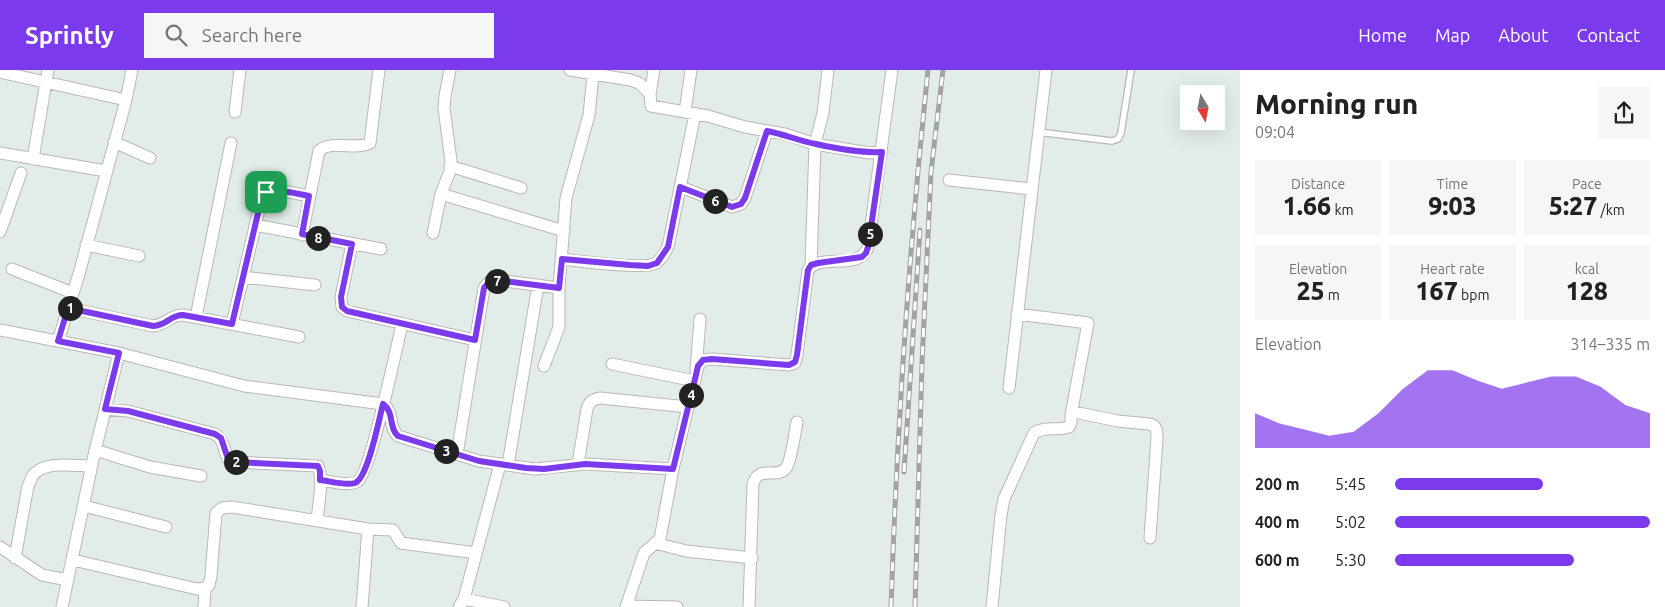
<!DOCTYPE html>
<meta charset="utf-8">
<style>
body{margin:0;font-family:Ubuntu,sans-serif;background:#f6f6f6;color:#222;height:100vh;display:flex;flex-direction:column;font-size:19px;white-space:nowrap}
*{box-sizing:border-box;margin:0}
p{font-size:16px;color:#767676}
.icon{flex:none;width:28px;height:28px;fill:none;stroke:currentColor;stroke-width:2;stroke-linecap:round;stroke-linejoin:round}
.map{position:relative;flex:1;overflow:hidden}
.details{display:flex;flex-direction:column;background:#fff;width:425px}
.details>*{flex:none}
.needle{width:32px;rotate:170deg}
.controls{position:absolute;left:1180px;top:15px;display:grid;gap:10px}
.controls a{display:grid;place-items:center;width:45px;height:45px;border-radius:0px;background:#fff;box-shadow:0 5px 20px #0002;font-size:25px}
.pin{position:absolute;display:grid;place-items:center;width:42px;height:42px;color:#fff;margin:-21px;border-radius:10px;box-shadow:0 2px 8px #0006}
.km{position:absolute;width:25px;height:25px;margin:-12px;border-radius:50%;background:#222;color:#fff;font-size:14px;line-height:25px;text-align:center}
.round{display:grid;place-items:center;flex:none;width:52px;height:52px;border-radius:0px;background:#f6f6f6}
.head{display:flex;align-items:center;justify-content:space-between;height:85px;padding:0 15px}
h1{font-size:28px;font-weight:800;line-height:38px}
.metrics{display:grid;grid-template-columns:repeat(3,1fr);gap:8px;height:85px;padding:5px 15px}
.metrics div{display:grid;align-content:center;border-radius:0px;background:#f6f6f6;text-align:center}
.metrics b{font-size:25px;font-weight:800}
.metrics small{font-size:14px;font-weight:400}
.metrics p{font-size:14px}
.chart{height:140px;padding:10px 15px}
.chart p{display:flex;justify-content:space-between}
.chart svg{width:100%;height:90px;margin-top:5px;fill:#7c3aed;opacity:.7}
ul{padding:0 15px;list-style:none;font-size:16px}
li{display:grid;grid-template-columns:80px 60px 1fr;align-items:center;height:38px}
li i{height:12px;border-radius:6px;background:#7c3aed}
header{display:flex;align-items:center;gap:30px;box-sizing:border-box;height:70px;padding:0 25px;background:#7c3aed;color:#fff}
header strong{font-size:24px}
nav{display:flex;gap:28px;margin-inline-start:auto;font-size:18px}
.search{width:350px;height:45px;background:#f6f6f6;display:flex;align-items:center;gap:12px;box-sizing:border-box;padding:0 18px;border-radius:0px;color:#767676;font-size:19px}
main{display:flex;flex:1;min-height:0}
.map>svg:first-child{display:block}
</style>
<header>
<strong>Sprintly</strong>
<div class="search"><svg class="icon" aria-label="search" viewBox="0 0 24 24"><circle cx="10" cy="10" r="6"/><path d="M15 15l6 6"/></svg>Search here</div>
<nav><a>Home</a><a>Map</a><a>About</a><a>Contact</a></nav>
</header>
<main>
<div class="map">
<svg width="1240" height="537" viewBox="0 0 1240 537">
<rect width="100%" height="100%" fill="#e2ede9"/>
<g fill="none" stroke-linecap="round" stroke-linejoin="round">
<!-- service casing -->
<g stroke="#bcb5b9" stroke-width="8">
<path id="service" d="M1038,62L1112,71L1118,69L1121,63L1131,0"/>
</g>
<!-- minor casing -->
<g stroke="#bcb5b9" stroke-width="13">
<path id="minor" d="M570,0L630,10L639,13L650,24L651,36L708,46L745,57L785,64L815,74L869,83L882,82
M0,2L126,30
M650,24L654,0
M235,42L240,0
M685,42L691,0
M114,72L150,88
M0,83L106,101
M33,89L48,0
M450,96L521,118
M949,110L1031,119
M681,117L732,137L741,134L745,128L767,61
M441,124L564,161
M255,155L381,179
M0,162L21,103
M433,163L441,124L450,101L451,91L444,38L445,26L450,0
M302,165L319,81C332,69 355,81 370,73L379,0
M352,174L341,227L342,237L347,241L475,270
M86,175L139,186
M562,189C579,191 645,200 656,193C662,189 665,182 668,177L695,44
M811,195L815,74L823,43L828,0
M12,199L73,223
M243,207L315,215
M69,238L153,256C168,254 169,245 183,245L299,267
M1017,244L1088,253L1071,345
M196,247L231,73
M232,254L262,127C272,116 296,124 309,126
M0,260L119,283L244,316L383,334C395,343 388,357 398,366L479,391L535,399L585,394L673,399
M58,271L79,204L126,30L132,0
M612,294L695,311
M544,296L559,257V218L566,128L589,45L593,5
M696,300L700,249
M1009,318L1046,0
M105,339L128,341L215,364C225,371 223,379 228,389L235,392L318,396C324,410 318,436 317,451
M95,380L150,397L201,406
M457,384L484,218L489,212L497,210L559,218
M578,394L587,339C589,332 593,329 600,328L688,337
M508,395L538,215
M320,410C331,411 348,417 358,411C370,403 397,276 402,254
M84,436L166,457
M655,473L686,481L752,488
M0,477L42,505L68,510
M15,488L28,416C30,413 31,408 33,405C46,390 75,396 92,396
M73,490L197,519L205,518L209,515L211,506L216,443L222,438L232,437L368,459L393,460L401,473L476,483
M464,529L504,537
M626,536L677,537
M62,537L94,385L119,283
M204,537L205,518
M362,537L368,459
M459,537L464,529L500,394
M626,537L644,483L660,469L673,399L698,296L703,290L712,289L789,295L795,293L797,285L808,200C821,182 859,202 868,177L892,0
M749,537L753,414C759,394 776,410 786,398C791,392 795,362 797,352
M992,537L1001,445L1004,429L1034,363C1045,356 1056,361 1069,357L1071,353V345L1074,342L1118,351L1149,354C1157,355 1157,361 1157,368L1150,468"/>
</g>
<!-- service -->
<use href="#service" stroke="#fff" stroke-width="5.5"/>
<!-- minor -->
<use href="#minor" stroke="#fff" stroke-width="11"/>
<!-- rail casing -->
<g stroke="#a5a2a4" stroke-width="5">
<path id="rail" d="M904,402L920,160
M891,537C897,358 909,178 928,0
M915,537L922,293L931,102L943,0"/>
</g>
<!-- rail -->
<use href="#rail" stroke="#fff" stroke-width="3" stroke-dasharray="9" stroke-linecap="butt"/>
</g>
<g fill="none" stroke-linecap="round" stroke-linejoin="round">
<!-- route casing -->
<g stroke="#fff" stroke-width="10">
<path id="route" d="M767,61C784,64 799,71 816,74C834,78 863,83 882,82L868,177L866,183L862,187L818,193L811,195L808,200L797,285L795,292L789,295L712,289L703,290L698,296L696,305L673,399L585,394L544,399L526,398L479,391L398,366C388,357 395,343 383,334C379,349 368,408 355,413C345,416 330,411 320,410V401L318,396L235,392L228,389L221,368L215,364L128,341L105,339L119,283L58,271L68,238L153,256C169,255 169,245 183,245L232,254L262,126C272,116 296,124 309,126L302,164L352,174L341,227L342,237L347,241L475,270L484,218L489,212L497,210L559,218L562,189L630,195L648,196L657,193L668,177L680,117L732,137L741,134L745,128Z"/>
</g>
<!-- route -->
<use href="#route" stroke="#7c3aed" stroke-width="6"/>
</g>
</svg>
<div class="controls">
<a><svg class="needle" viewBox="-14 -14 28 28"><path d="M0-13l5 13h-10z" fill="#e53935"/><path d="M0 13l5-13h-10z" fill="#767676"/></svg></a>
</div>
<div class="pin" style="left:266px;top:122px;background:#1e9e55"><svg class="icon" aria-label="arrive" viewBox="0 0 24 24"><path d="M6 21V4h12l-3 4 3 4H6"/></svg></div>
<b class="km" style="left:70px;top:238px">1</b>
<b class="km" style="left:236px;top:392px">2</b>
<b class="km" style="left:446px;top:381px">3</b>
<b class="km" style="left:691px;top:325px">4</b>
<b class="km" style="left:870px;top:164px">5</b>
<b class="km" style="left:715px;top:131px">6</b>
<b class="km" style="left:497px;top:211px">7</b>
<b class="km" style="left:318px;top:168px">8</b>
</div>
<section class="details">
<div class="head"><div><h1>Morning run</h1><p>09:04</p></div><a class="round"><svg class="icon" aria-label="share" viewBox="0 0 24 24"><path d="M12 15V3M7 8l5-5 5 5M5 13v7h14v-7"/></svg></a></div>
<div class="metrics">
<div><p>Distance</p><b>1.66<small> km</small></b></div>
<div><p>Time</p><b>9:03</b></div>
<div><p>Pace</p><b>5:27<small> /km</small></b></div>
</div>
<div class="metrics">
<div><p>Elevation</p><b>25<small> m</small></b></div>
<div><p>Heart rate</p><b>167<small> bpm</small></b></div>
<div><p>kcal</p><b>128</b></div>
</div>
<div class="chart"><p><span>Elevation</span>314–335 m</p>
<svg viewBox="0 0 160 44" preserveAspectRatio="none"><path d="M0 44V27L10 32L20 35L30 38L40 36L50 27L60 15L70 6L80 6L90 11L100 15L110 12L120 9L130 9L140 14L150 23L160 27V44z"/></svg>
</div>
<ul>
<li><b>200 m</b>5:45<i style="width:58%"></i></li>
<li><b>400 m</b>5:02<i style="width:100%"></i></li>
<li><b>600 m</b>5:30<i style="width:70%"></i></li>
</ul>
</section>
</main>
